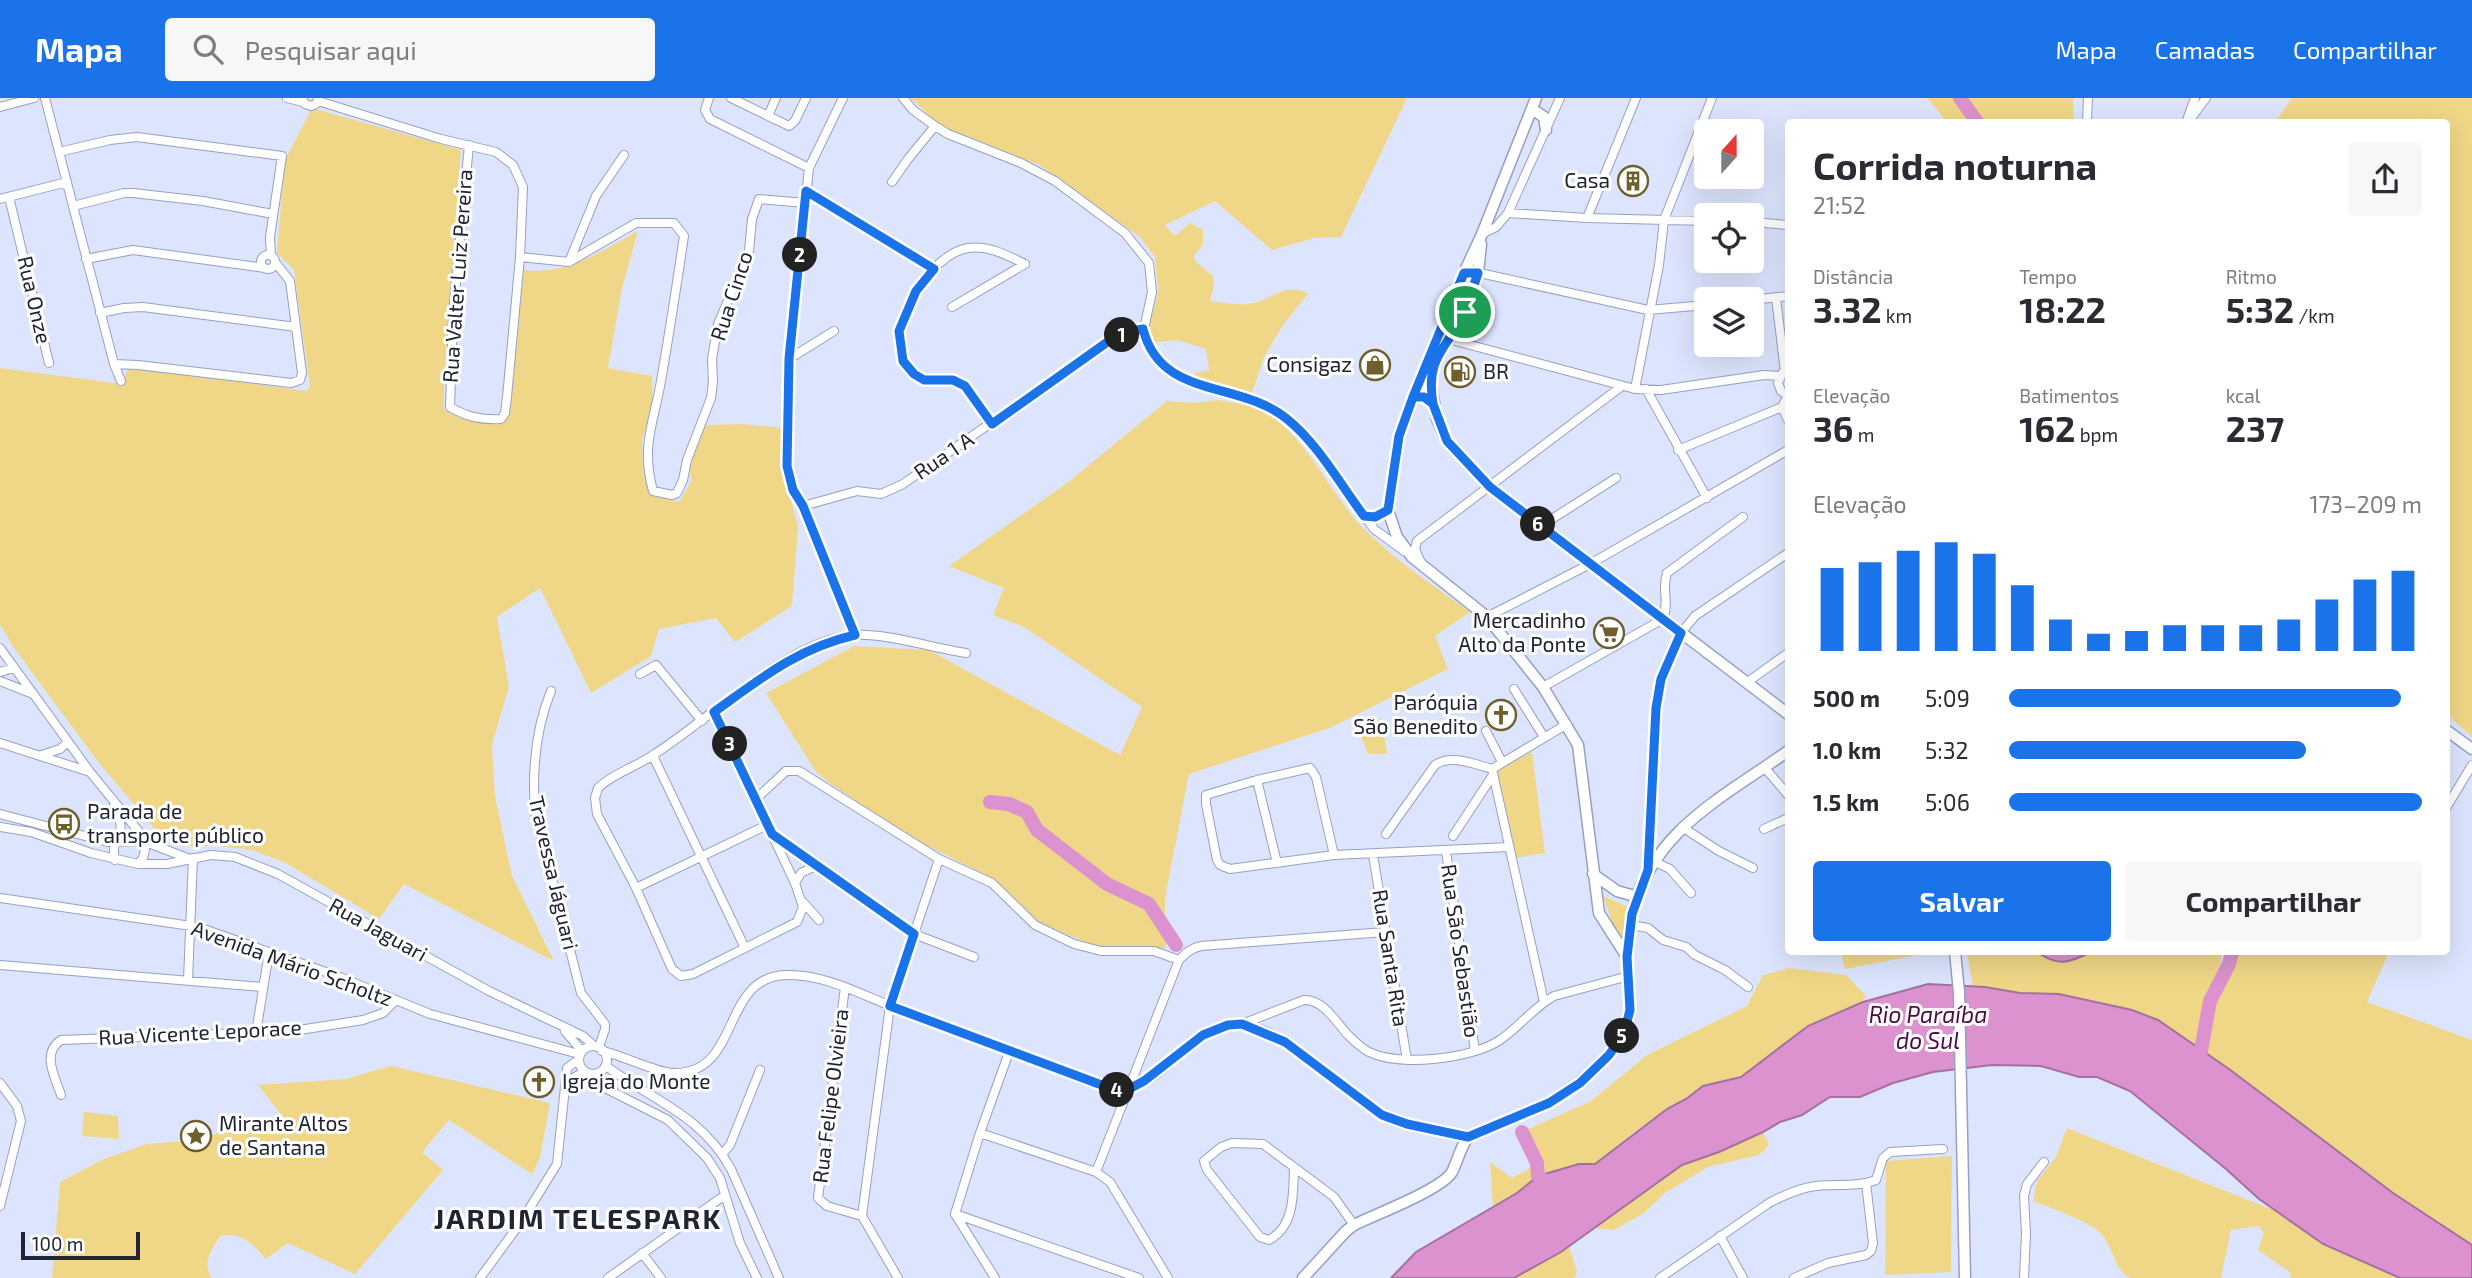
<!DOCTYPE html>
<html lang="pt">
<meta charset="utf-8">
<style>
body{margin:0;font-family:"Exo 2",sans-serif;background:#f7f7f7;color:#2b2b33;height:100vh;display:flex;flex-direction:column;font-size:26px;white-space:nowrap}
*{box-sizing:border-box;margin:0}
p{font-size:23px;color:#7c7c81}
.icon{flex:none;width:38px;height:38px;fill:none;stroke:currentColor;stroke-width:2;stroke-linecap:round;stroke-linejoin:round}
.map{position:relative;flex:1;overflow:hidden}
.side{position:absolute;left:1785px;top:21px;width:665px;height:836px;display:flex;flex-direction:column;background:#fff;border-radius:7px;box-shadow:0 7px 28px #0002}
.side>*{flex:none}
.needle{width:46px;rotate:21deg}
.tools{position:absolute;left:1694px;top:21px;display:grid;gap:14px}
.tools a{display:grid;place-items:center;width:70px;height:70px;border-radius:7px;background:#fff;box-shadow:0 7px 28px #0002;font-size:35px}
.scale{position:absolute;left:21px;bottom:18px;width:119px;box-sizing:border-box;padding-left:7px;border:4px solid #202433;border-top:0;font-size:19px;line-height:24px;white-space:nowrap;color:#202433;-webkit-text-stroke:5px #fff;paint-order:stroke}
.pin{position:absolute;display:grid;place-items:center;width:60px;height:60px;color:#fff;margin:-30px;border:4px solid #fff;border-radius:50%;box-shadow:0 2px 7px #0007}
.km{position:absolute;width:35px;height:35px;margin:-18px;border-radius:50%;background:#222;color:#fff;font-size:19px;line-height:35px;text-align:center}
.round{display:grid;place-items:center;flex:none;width:74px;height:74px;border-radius:7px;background:#f7f7f7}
.head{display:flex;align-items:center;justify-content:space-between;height:119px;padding:0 28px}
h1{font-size:38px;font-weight:700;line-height:52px}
.stats{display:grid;grid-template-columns:repeat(3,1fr);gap:10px;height:119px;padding:7px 28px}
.stats div{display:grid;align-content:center}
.stats b{font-size:35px;font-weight:700}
.stats small{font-size:19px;font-weight:400}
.stats p{font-size:19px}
.chart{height:196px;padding:14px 28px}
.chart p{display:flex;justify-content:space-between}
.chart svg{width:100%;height:126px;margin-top:7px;stroke:#1a73e8;stroke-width:6}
.action{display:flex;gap:14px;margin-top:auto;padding:14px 28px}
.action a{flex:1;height:80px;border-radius:7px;background:#1a73e8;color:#fff;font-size:28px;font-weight:700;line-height:80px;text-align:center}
.action a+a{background:#f7f7f7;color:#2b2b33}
ul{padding:0 28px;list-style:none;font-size:23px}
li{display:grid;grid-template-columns:112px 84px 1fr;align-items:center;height:52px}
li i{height:18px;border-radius:9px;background:#1a73e8}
header{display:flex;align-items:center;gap:42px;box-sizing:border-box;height:98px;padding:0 35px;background:#1a73e8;color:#fff}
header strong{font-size:33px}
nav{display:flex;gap:38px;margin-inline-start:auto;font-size:24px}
.search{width:490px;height:63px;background:#f7f7f7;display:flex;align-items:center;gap:18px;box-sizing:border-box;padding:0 24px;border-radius:7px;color:#7c7c81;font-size:26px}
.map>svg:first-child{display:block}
</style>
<header>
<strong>Mapa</strong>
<div class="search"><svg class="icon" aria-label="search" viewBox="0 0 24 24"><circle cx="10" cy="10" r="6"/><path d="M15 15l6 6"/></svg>Pesquisar aqui</div>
<nav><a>Mapa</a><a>Camadas</a><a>Compartilhar</a></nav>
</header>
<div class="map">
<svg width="2472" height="1180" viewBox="0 0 2472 1180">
<rect width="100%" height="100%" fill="#dde5fe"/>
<!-- green -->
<path fill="#efd787" d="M911,0H1407L1341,139L1314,140L1272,152L1215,103L1165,127L1175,138L1190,125L1203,132V146L1194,158L1195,163L1213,178L1214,188L1210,203C1224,205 1241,208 1255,205C1275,199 1287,184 1308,196L1283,227L1264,259L1251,298L1188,282L1195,275L1209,272L1206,251L1177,242L1153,245L1149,229L1158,194L1155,159L1140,139L1038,66L980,46L940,28Z
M1927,0H2073L2074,24H1947Z
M2292,0H2472V639L2446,615V24H2275Z
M312,10L461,52L444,287V311C465,325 478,326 503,325L510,315L524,172C567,178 602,152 638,133L622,190L608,270L652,278L653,306L642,343L643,371L649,394L677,404L680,403L691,383L689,362L704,327L741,326L785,330L783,368L798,430L792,508L735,544L716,520L659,531L651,558L591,595L540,490L497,519L509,589L492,646L495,698L512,778L554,863L404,786L379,821L284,764L252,752L219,748H183L160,737L99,665L14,550L0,527V270L122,286L129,268L306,293L310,289L294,172L277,155L285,62Z
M1219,302C1230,305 1244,305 1255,310C1305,330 1328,396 1365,432C1396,463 1434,488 1470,514L1435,538L1448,571L1332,629L1189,676L1165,800L1166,850L1100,851L1037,823L1014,805L996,782L910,739L828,684L816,674L766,595L854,548L929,552L1120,657L1142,609L1024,529L993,517L1004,490L949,468L1067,385L1167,303L1195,305Z
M1382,621L1387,656H1368L1356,625Z
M1532,654L1545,755L1516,760L1497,672Z
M1603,798L1628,809L1624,841L1613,827Z
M1841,854H1929V855L1845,871Z
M1967,854H2222L2220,870L2203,905L2195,948L2158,922L2132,912L2059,896L2020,895L1985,889L1973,890Z
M2232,854H2389L2367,904L2472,942V1147L2393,1095L2202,953L2210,903L2229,866Z
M1789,870L1846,877L1866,898L1863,904L1808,928L1741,979L1703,988L1633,1035L1595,1066H1579L1538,1078L1517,1095L1493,1108L1490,1064L1512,1080L1537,1066L1522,1034L1591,1003L1647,957L1747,908L1763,877Z
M391,968L550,1005L540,1060L532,1076L449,1022L422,1054L443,1072L355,1176L288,1145L266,1161C253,1146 241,1133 220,1138C212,1152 201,1165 212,1180H52L60,1084L104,1061L147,1046L207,1041L220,1033L288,1025L258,987L346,981Z
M84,1014L118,1018L119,1041L82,1038Z
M2067,1030L2276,1113L2323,1146L2400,1180H2290L2291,1175L2258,1152L2264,1135L2259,1128L2231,1132L2221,1180H2130C2115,1173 2113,1151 2103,1138C2094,1125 2049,1109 2033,1103L2037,1083L2056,1059Z
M1763,1034L1769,1047L1759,1057L1708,1069L1665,1095L1644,1115L1614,1132L1595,1130L1682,1067Z
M1952,1058L1951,1174L1885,1177L1886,1063Z
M1569,1148L1577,1174L1574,1180H1514Z"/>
<!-- water -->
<path fill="#db92ce" stroke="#a371a0" stroke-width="2" d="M2037,854H2091C2069,865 2058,869 2037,854Z
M1928,886L1985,889L2020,895L2059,896L2132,912L2158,922L2229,971L2393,1095L2472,1147V1180H2400L2323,1146L2259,1101L2226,1071L2130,993L2097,979H2079L2041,968L1992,967L1933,974L1893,985L1860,999H1830L1802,1017L1780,1024L1763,1034L1719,1054L1682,1067L1561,1154L1514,1180H1391L1416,1154L1517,1095L1538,1078L1579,1066H1595L1667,1011L1686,1001L1703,988L1741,979L1808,928L1863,904Z"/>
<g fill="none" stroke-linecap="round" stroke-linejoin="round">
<!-- river -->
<path stroke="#db92ce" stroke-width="14" d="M1960,0L1977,24
M990,704L1009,706L1027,714L1037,732L1107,786L1149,806L1176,847
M2198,969L2210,903L2229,866L2232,854
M1522,1034L1537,1065L1538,1078L1552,1089"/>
<!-- minor casing -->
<g stroke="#95a0c7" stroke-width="10">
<path id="minor" d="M45,0L114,266L121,283
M287,0L303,4
M302,0L305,6L311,8L316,6L319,0
M709,0L705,12L710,21L809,70
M731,0L789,28L795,23L806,0
M843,0L809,70L789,261L787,367L793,392L803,408L854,537
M903,0L913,12L935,28L948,36L1021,65L1055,83L1125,135L1149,165L1152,194L1144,231L1153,258L1168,272L1188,282L1251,301L1285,319L1303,335L1374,431L1404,453
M318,3L441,41L496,54L513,67L523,89L520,159L507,299L505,315L501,321C481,322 467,319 450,309L453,216L469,47
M0,9L34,0
M768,18L776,0
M2187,22L2195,0
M2087,24L2088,0
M2188,24L2206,0
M59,54L110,42L137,39L282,58L270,139L271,157
M892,84L908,61L935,28
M806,93L934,171
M9,99L49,265
M0,101L67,84
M73,108L124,95H133L203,103L273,116
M1508,115L1587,120L1706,123
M1587,120L1636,0
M1752,124L1788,127
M1482,136L1496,129L1508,115L1560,0
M261 164a7 7 0 1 1 14 0a7 7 0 1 1-14 0Z
M520,159L569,164L636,125H674L684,138C677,185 670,231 662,277C655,323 640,345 653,393L672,397L677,395L683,382L687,362L711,300L713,284L712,261L718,226L749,153L752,121L759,101L805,105
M86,161L133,152L265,170
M569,164L596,98L624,57
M1464,175L1475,174L1648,212L1706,207
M1776,200L1785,273
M1752,202L1788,198
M952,209L1025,166
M100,215L124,210L143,209L296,229
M1448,241L1635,291L1661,292L1764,277L1780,278
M789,261L834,233
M114,266L138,267L291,285L300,282L302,275L290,183L275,164
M1783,274L1778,285L1781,293L1788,297
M1635,291L1659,167L1664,122L1712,0
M1646,291L1707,400
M1782,309L1788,322
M992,325C984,314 974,295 963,287C942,273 923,292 905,265C883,230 930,156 968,150C988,147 1007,157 1025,166
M1678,352L1782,309L1788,297
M803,408L857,393L881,396L903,386L1113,240L1144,231
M1364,418L1375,419L1388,412
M1541,428L1616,380
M1421,465L1415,451L1417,443L1622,288
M1487,519L1590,466L1788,352
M0,550L90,674L140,735L145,752L143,760L138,766
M0,574L14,570
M640,576L656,567L702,623
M0,583L33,596
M1746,585L1788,555
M1543,589L1663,521C1670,502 1661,493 1667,475L1743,419
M1514,591L1544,639
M551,593C535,632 532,672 535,714L581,895L605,926V931L599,949
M714,614L795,785L803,809L797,824L693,876L681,878L672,871L636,790L597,716L595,700L598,690C612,676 636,669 653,657C708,623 790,541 854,537C887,535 932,550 966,555
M1486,633L1502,664
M0,645L90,674
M42,657L60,651L68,644
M653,658L745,850
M1765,670L1788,697
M1257,682L1277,765
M756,701L786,673H799L939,761L890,908L862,1118
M114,708C131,740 109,737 115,762
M2446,710L2472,667
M0,716L108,744L143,743L190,761
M0,729L31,734L91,755L138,766H167L211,757L235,759L278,776L489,893L583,938L593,947
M1682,729L1719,753L1753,770
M1764,731L1788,720
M1386,736L1435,667C1451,656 1474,666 1492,671
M774,738L914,836L974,859
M1453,738L1493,677
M1446,753L1475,953
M1334,757L1316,679L1310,670L1257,682L1206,697V706L1217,762L1220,767L1230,771L1334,757L1509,749
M1373,757L1407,962
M939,761L992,785L1035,827L1074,846L1101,853H1154L1179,862
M1653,763L1670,771L1691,795
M1648,772L1656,610L1661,581L1681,535L1695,518L1788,455
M795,785L801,775L816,768
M636,790L767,727
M0,800L198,829L340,879L430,916L579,956
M803,804L819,822
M1630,827L1648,830L1663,842L1686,849L1695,857L1725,872L1748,889
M0,867L263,889
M188,882L193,760
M845,889L818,1100L827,1108L862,1118
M1544,904L1492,671L1567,626
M1242,926L1304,902C1323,901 1336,924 1348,937C1354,943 1361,950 1369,954C1400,969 1472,961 1500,942C1519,929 1534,909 1554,898L1629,878
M565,933L581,952
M256,935L269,854
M579 962a14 14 0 1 1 28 0a14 14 0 1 1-28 0Z
M602,953C622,957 657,975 673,975C743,977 719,876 789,877C825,877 858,895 891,908C940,928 990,947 1040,965C1064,974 1090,987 1115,992C1166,994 1189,921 1241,926C1291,932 1342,995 1385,1019C1409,1031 1442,1034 1468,1039
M606,968C652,1002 702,1017 731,1071L779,1180
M594,977L603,989L668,1022L707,1060L720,1080L740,1145L757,1180
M0,985L17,1008L21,1023L0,1108
M567,992L573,980L584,974
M61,997C55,979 41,955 61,942L293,933L363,922L383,915L395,903
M980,1035L1096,1074L1110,1084L1168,1180
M723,1055L730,1047L760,972
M1294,1071C1293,1096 1295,1128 1269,1142L1260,1139L1207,1072L1204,1063L1221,1049L1232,1045L1263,1046L1334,1099L1354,1127
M1096,1074L1179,862C1186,855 1191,850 1201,848L1385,834
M955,1116L1139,1180
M862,1118L898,1180
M1720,1138L1743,1180
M642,1155L661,1180
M480,1180L521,1124L557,1066L567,970L578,962
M608,1180L725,1097
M995,1180L955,1116L980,1035L1009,954
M1660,1180L1769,1105C1784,1097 1799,1090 1816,1088C1836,1086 1858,1089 1876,1082L1883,1060L1890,1054L1943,1051
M1794,1180L1828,1165L1866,1157L1871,1153L1873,1145L1866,1085
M2024,1180L2026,1135L2024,1098L2027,1086L2044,1064"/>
</g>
<!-- major casing -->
<g stroke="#95a0c7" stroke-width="13">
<path id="major" d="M1532,11L1544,19L1546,32
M1481,146L1478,175L1465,214L1437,259L1430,281L1437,321L1447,343L1490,389L1788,616
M2446,632L2472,651
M1593,776L1617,793L1638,799
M1955,854L1959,894L1965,1180
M1627,859C1628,845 1629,830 1632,816C1652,732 1724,699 1788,653
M1303,1180L1346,1133L1354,1127C1376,1116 1441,1092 1452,1074C1458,1062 1460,1050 1468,1039L1549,1005L1580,984L1609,957L1624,935L1630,912L1627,859L1599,815L1578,647L1543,589L1487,519L1412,459L1397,439L1388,412L1399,338L1413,299L1464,175L1482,136L1536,0"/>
</g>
<!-- minor -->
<use href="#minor" stroke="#fff" stroke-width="8"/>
<!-- major -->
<use href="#major" stroke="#fff" stroke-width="10"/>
</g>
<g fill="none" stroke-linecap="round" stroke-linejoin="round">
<!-- route casing -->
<g stroke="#fff" stroke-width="14">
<path id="route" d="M1465,214C1446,252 1425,259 1433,306L1424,299H1413L1399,338L1388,412L1375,419L1364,418C1340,386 1318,346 1287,321C1238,281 1161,302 1143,231L1131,233L1113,240L992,326L965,288L953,282H924L914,276L903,263L899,233L916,193L934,171L806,93L789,261L787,368L793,392L803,408L855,537C798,550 760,581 714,614L772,736L914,836L890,908L1115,992L1129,991L1144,983L1203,937L1228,927L1242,926L1285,944L1382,1017L1407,1026L1468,1039L1549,1005L1580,985L1609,957L1624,935L1630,912L1627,859L1632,816L1648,772L1656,610L1661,581L1681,535L1490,389L1447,343L1433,306L1424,299H1413L1464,175H1478L1465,214"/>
</g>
<!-- route -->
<use href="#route" stroke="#1a73e8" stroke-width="9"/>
</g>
<!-- icons -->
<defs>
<g id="building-ring" transform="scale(1.575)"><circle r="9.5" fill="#fff" stroke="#6e5f2c" stroke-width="1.5"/><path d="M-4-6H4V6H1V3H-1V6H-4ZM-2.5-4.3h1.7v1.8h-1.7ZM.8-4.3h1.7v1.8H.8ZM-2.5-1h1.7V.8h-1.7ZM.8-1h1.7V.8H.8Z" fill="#6e5f2c"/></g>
<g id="shop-ring" transform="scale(1.575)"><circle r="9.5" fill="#fff" stroke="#6e5f2c" stroke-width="1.5"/><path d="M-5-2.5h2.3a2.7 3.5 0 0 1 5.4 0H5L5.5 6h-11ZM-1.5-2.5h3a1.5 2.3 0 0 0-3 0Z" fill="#6e5f2c"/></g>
<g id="fuel-ring" transform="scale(1.575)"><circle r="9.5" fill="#fff" stroke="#6e5f2c" stroke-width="1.5"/><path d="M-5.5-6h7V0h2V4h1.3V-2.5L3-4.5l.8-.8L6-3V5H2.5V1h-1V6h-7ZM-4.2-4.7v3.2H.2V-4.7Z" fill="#6e5f2c"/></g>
<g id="supermarket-ring" transform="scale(1.575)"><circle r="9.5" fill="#fff" stroke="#6e5f2c" stroke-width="1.5"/><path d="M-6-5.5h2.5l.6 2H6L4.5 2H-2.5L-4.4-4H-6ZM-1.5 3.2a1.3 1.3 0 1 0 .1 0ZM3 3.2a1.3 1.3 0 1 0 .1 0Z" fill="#6e5f2c"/></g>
<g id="church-ring" transform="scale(1.575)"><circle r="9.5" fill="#fff" stroke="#6e5f2c" stroke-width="1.5"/><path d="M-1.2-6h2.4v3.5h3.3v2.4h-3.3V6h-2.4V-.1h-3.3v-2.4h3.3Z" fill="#6e5f2c"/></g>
<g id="bus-ring" transform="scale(1.575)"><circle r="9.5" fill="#fff" stroke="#6e5f2c" stroke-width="1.5"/><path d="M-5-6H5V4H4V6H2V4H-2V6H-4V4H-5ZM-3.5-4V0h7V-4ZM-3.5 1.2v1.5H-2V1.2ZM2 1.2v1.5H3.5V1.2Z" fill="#6e5f2c"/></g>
<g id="sight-ring" transform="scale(1.575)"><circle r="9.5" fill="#fff" stroke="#6e5f2c" stroke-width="1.5"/><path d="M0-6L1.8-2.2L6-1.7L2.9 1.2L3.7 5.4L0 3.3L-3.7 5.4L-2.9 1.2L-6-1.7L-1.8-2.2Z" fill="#6e5f2c"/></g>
</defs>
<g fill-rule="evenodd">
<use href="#building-ring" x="1633" y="83"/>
<use href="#shop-ring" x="1375" y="267"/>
<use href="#fuel-ring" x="1460" y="274"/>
<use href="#supermarket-ring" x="1609" y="535"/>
<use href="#church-ring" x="1501" y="617"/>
<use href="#bus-ring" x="64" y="726"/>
<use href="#church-ring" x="539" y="984"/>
<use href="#sight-ring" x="196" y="1038"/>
</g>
<g text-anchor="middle" stroke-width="6" stroke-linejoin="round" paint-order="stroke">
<!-- poi labels -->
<g font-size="21" fill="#202433" stroke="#fff" text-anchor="end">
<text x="1610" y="90">Casa</text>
<text x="1352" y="274">Consigaz</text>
<text x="1483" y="281" text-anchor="start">BR</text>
<text x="1586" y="530">Mercadinho<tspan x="1586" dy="24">Alto da Ponte</tspan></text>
<text x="1478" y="612">Paróquia<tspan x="1478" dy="24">São Benedito</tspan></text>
<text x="87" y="721" text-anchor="start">Parada de<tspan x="87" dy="24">transporte público</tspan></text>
<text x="562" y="991" text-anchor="start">Igreja do Monte</text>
<text x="219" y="1033" text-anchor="start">Mirante Altos<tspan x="219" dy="24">de Santana</tspan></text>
</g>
<!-- street labels -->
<g font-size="21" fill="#202433" stroke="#fff">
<text transform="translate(458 178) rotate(-86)" y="7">Rua Valter Luiz Pereira</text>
<text transform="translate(732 198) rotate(-72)" y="7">Rua Cinco</text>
<text transform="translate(34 202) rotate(77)" y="7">Rua Onze</text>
<text transform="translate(944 358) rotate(-34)" y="7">Rua 1 A</text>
<text transform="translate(553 775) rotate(77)" y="7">Travessa Jáguari</text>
<text transform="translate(378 832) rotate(29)" y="7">Rua Jaguari</text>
<text transform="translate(1460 853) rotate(82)" y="7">Rua São Sebastião</text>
<text transform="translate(1390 860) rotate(81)" y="7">Rua Santa Rita</text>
<text transform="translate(292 866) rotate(20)" y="7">Avenida Mário Scholtz</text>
<text transform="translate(200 935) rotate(-3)" y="7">Rua Vicente Leporace</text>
<text transform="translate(831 998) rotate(-83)" y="7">Rua Felipe Olvieira</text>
</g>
<!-- water labels -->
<g font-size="23" font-style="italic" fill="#4d0c46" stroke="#fff">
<text x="1928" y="925">Rio Paraíba<tspan x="1928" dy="26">do Sul</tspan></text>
</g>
<!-- district labels -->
<g font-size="28" font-weight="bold" letter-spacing="2" fill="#202433" stroke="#fff">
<text x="578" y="1131">JARDIM TELESPARK</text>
</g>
</g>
</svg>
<div class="tools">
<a><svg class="needle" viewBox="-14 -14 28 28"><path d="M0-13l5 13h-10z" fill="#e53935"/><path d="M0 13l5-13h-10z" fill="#7c7c81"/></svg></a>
<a><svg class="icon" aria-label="locate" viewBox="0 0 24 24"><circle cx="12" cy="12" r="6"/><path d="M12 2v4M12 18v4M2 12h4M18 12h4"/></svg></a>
<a><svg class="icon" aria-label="layers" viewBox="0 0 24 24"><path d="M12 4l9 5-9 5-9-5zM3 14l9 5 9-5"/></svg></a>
</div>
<div class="scale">100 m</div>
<div class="pin" style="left:1465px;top:214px;background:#1e9e55"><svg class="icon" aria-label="arrive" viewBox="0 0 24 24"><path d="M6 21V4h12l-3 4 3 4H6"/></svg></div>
<b class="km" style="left:1122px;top:237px">1</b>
<b class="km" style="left:800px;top:157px">2</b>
<b class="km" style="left:730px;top:646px">3</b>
<b class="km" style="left:1117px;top:992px">4</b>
<b class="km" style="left:1622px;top:938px">5</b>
<b class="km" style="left:1538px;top:426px">6</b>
<section class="side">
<div class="head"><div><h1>Corrida noturna</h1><p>21:52</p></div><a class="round"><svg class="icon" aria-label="share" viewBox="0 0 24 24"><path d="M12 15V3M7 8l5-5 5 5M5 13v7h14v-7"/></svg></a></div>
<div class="stats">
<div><p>Distância</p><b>3.32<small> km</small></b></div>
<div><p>Tempo</p><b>18:22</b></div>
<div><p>Ritmo</p><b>5:32<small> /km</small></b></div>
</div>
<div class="stats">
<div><p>Elevação</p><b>36<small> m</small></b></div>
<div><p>Batimentos</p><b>162<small> bpm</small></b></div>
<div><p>kcal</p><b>237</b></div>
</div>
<div class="chart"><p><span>Elevação</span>173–209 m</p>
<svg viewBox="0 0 160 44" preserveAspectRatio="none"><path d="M5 44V15M15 44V13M25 44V9M35 44V6M45 44V10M55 44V21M65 44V33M75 44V38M85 44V37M95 44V35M105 44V35M115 44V35M125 44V33M135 44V26M145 44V19M155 44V16"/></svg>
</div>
<ul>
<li><b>500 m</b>5:09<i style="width:95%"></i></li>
<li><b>1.0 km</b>5:32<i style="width:72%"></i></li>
<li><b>1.5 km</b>5:06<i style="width:100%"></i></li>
</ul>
<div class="action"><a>Salvar</a><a>Compartilhar</a></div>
</section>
</div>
